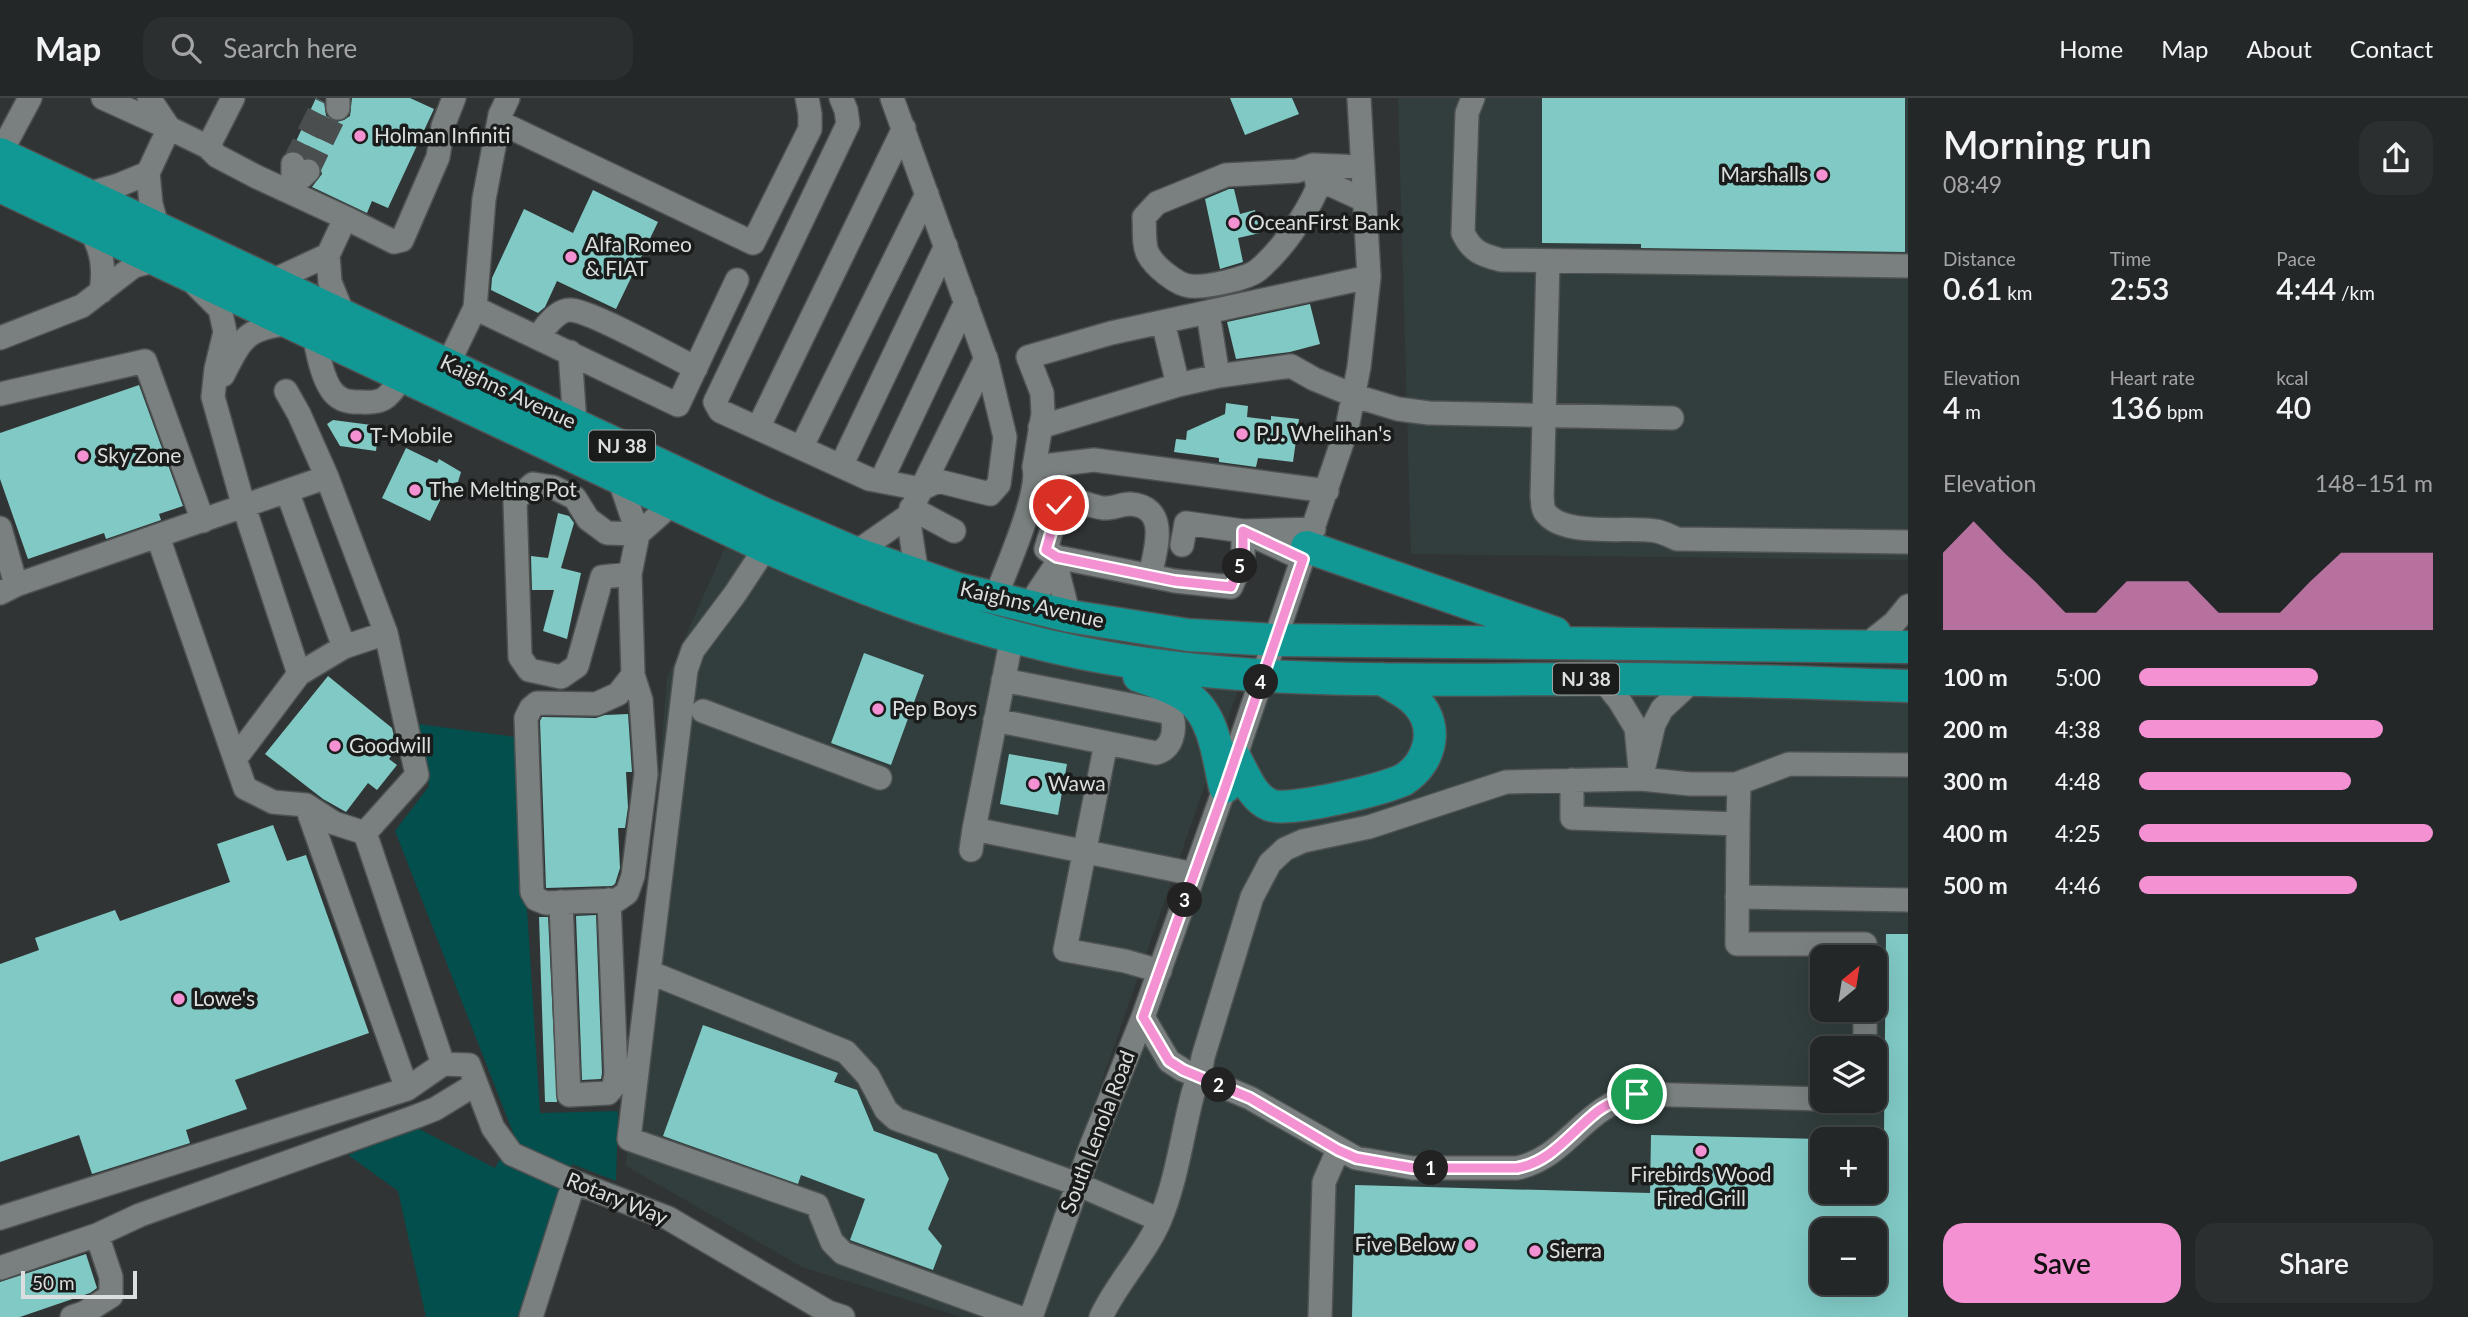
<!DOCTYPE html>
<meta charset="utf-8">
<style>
body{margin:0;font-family:Lato,sans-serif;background:#2c2f2f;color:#f1f3f6;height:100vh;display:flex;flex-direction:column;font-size:26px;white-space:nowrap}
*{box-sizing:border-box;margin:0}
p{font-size:23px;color:#a3a5a7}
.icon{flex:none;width:38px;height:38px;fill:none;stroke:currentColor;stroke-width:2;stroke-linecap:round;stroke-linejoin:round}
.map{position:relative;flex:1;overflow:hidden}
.panel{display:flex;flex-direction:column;background:#242727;width:560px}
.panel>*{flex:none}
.needle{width:46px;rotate:30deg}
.buttons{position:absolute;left:1810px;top:847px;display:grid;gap:14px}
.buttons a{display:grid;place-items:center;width:77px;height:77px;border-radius:14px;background:#242727;box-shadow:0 7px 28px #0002,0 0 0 2px #414444;font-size:35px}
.scale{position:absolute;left:21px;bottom:18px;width:116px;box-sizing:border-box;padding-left:7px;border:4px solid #dbdede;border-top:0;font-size:19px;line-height:24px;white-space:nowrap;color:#dbdede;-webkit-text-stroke:5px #1a1c1b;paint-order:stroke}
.pin{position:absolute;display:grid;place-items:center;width:60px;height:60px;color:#fff;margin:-30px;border:4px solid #fff;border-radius:50%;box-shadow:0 2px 7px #0007}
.km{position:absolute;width:35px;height:35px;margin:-18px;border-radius:50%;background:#222;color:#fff;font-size:19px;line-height:35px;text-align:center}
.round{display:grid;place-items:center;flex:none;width:74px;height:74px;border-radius:21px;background:#2c2f2f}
.overview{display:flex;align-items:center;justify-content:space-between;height:119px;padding:0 35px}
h1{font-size:38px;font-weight:600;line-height:52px}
.metrics{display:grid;grid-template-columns:repeat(3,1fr);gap:10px;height:119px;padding:7px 35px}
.metrics div{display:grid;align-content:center}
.metrics b{font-size:30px;font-weight:600}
.metrics small{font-size:19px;font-weight:400}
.metrics p{font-size:19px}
.chart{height:196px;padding:14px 35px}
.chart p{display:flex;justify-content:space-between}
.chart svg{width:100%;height:126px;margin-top:7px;fill:#f491d3;opacity:.7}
.cta{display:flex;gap:14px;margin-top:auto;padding:14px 35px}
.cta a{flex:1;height:80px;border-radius:21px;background:#f491d3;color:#111;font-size:28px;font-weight:600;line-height:80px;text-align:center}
.cta a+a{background:#2c2f2f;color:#f1f3f6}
ul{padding:0 35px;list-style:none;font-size:23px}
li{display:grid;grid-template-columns:112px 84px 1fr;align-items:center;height:52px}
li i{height:18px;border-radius:9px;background:#f491d3}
header{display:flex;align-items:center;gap:42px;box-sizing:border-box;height:98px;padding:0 35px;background:#242727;border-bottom:2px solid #414444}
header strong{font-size:33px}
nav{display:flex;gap:38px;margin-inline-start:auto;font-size:24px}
.search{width:490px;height:63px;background:#2c2f2f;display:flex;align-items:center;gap:18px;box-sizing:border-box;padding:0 24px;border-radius:21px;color:#a3a5a7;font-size:26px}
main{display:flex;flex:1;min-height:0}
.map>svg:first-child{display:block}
</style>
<header>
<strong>Map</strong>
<div class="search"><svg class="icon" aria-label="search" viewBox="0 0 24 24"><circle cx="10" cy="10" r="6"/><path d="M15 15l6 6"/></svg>Search here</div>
<nav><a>Home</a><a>Map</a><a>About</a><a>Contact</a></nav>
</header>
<main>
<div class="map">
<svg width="1908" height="1219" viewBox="0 0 1908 1219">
<rect width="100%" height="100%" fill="#303434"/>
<!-- built -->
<path fill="#313e3d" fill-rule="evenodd" d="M1398,0H1908V462L1411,456Z
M726,447L1240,586L1020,1219H961L802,1169L626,1068L667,580Z
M1263,578L1908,588V1219H1030ZM1822,859H1874V912H1822ZM1822,950H1874V1003H1822ZM1822,1041H1874V1094H1822ZM1822,1132H1874V1185H1822Z"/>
<!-- green -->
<path fill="#034f4d" d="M418,626L516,639L540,1015L618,1013L616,1083L572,1066L517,1219H426L398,1093L348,1057L417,1030L495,1070L514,1037L395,733L429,688Z"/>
<!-- building -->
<path fill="#80c9c5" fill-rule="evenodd" d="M316,0L324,4L326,18L337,24L344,22L350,18L352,0H410L434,11L388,110L372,103L367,115L312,89L322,76L319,64L292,52Z
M1230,0H1292L1299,16L1245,37Z
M1542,0H1905V154L1641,150V146L1542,145Z
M1229,91H1234L1240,116L1255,112L1260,135L1238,140L1243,164L1220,171L1205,101Z
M593,92L658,124L616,211L557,183L545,209L538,215L491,192L492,180L524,111L573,135Z
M1310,206L1320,246L1290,254L1236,261L1227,224Z
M139,287L183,408L159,416L161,422L106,441L104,435L28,461L0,381V335Z
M1226,305L1248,308L1247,319L1271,322V318L1299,321L1293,364L1258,360L1256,369L1219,364V360L1174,354L1176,341L1186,342L1187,333L1225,316Z
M333,322L379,328L376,353L340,348L327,326Z
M406,350L437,365L439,361L461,374L458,384L448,386L430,423L382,400Z
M558,415L569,418L574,425L561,470L581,475L567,541L543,533L554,492H532L531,458L548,460Z
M864,555L924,577L891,667L831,645Z
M328,578L392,630L397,650L389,661L397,667L377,692L368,685L346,714L323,701L265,656Z
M628,616L632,674H626L628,709L625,730H618L620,770L615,786L612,788L546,790L540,623L542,619L596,620L605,617Z
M1009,656L1067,666L1058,717L1000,706Z
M273,727L287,763L306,757L369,935L235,982L247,1011L186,1032L190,1045L92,1076L79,1037L0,1064V866L39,852L35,840L115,812L120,823L230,784L217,746Z
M596,817L602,975L601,981L582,982L576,818Z
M539,819H548L557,1004H545Z
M1886,836H1908V1219H1352L1355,1087L1650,1095L1651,1037L1822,1041V1094H1874V1032L1884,1033ZM1822,1132H1874V1185H1822Z
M703,927L838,975L834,984L857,992L874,1033L937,1056L949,1081L928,1131L942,1148L933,1172L850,1142L865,1101L801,1077L798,1086L663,1038Z
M86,1156L97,1190L90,1195L20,1219H0V1184Z"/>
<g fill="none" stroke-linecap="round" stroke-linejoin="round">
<!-- minor-tunnel -->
<path stroke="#4a4e4e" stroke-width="23" stroke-dasharray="23 11" stroke-linecap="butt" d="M293,66L324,4
M308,73L334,19"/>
<!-- minor casing -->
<g stroke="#4f5252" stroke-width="26">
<path id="minor" d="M103,0L169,30
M149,0L169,30
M841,0L846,12L848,26L715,304L720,313L869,381L921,391L938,383L990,396L999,386L1005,339L987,264L892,0
M1473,0L1467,15L1463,135C1472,154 1482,157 1501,162L1908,168
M338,10V0
M499,24L753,145L810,31V16L807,0
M208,49L233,0
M0,56L30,0
M293,66V87L308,73
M1313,67L1362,69
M1318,89L1313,67L1297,73L1226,77L1157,105L1144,119C1145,130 1143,147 1148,156C1154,168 1177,187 1190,188C1204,190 1247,181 1258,172C1282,152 1306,117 1318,89L1329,86L1364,102
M87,96L119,87L148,75
M157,128L151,106L148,75L169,30L208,49L217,58L257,79L348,121
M89,130C102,151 105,170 101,194
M328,157L342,127L348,121L394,144L402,142L438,59L443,28L454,0
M1548,163L1542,399C1543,404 1542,410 1545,414C1563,440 1629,428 1656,433C1663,434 1670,438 1677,441L1908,444
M272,183L328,157L330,184L343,216
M195,186L220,211L225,234L216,271L213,299L244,409L299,576L235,661
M475,210L484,101L500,17L508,0
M1208,215L1218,278
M1163,224L1178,287
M314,236C317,253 324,292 340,300C346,304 354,304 361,304C387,306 389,297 403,278
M537,239C546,229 556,212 570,212C590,212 673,259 696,270
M0,240L82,208L134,168L157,162
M570,254L575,326
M448,266L475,210L678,307L737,182
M223,277C244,236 246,232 291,225
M286,293L299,316L327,379
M0,296L145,263L203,423
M1040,329L1178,287L1218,278L1291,268L1314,281L1355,298L1398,311L1429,315L1672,320
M758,330L904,30
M801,350L927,96
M841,368L946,148
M1034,369L1094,362L1327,393
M619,380L638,436L673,405
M881,383L966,204
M533,386L553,389L575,400L588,421L607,435L638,436L630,476L602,479L577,568L561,579L529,572L520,559L515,402Z
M287,393L344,549L299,576
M911,410L954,433
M908,418L917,477
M0,430L16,487
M158,439L245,690L273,704L306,707L334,725L365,735L443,966L469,967L493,1030L512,1056L574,1084L668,1120L828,1214L843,1219
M766,449L735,496L693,552L686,572L649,874L846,954L868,978L886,1012L896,1021L1077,1086L1160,1122
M855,455L908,418L986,260
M1057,459L1046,451L1059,407L1066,401C1079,402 1090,408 1103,410C1112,411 1121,406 1130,406C1171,409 1155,453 1150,478
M1303,461L1243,433L1314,431
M1056,467L1057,459L1175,483L1231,489L1243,460V433L1186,425L1182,447
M630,476L633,577L641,602L646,676L633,778L627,795L617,802L546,805L536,801L532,794L526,620L531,610L537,605L596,606L618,596L633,577
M0,495L16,487L327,379L386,535L417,677L365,735
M995,500C1006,472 1040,395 1034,369L1043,316L1042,295L1028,259L1111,235L1369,179
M1028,509L1056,467L1069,518
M1012,539L974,731L1194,776
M344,549L386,535
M1864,549L1894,525L1908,508
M1602,581L1619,602L1636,630L1641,681L1654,626L1662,611L1692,583
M703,613L880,680
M995,622L1156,655C1172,651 1176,633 1172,618L1166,614L1003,582
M1106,645L1065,852L1125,863L1160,873
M1572,682V720L1738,726L1737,846H1865V859
M306,707L407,991
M1738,726L1739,685
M971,752L974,731
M1737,799L1908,802
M561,804L569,997L608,995L614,988L616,976L609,802
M649,874L629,1041L817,1107L832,1144L843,1155L1018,1219
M1143,919L1169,963L1183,972L1250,1000L1356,1060L1413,1070H1517C1566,1060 1583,1009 1637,996L1822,1001
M1865,950V912
M0,1120L407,991L443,966
M0,1170L97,1137L140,1117L417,1018L435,1011L476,986
M72,1219L84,1215L111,1198V1179L97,1137
M531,1219L574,1084
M1031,1219L1090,1051L1143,919L1225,689L1347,330L1359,269L1369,179L1359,0
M1101,1219C1117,1184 1145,1157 1160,1122C1177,1081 1182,1037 1193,995C1197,982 1201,974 1203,959L1252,799L1270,765L1285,751L1303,743L1369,729L1506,684L1641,681L1690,686H1736L1789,666L1908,667
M1320,1219L1324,1084L1338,1052"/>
</g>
<!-- highway casing -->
<g stroke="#4f5252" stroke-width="35">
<path id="highway" d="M0,56L764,416L855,455L958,491L1069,518L1188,537L1275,542L1908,549
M0,88L766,449C867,493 972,533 1081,555C1251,589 1426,581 1599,581C1702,580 1805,585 1908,588
M1307,449L1555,535
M1139,578C1156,584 1174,589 1189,600C1215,619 1218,660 1225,689
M1235,660C1244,676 1252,700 1270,707C1289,715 1382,691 1403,682C1429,666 1440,631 1418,606C1409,595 1394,589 1382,581"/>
</g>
<!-- minor -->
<use href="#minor" stroke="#7a807f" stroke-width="23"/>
<!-- highway -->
<use href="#highway" stroke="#129894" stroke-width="32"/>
</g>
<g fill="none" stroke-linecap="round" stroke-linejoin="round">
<!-- route casing -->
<g stroke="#fff" stroke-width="14">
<path id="route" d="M1059,407L1046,452L1057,459L1175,483L1231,489L1243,460V433L1303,461L1225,690L1143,919L1169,963L1183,972L1250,1000L1338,1052L1356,1060L1413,1070H1517C1550,1064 1568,1038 1593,1017C1605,1006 1622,1000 1637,996"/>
</g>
<!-- route -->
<use href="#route" stroke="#f491d3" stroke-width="9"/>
</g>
<!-- markers -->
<g fill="#f491d3" stroke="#1a1c1b" stroke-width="2.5">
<circle cx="360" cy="38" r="7"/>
<circle cx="1822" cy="77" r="7"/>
<circle cx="1234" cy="125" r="7"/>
<circle cx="571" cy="159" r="7"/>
<circle cx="1242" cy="336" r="7"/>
<circle cx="356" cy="338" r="7"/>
<circle cx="83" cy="358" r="7"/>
<circle cx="415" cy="392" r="7"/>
<circle cx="878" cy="611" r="7"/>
<circle cx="335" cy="648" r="7"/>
<circle cx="1034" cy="686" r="7"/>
<circle cx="179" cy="901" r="7"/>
<circle cx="1701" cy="1053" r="7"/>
<circle cx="1470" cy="1147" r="7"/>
<circle cx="1535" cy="1153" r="7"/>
</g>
<g text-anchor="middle" stroke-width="7" stroke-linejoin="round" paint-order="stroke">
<!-- shield labels -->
<g fill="#1a1c1b" stroke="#a1a4a4" stroke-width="2">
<rect x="589" y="332.5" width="66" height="31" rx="5"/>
<rect x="1553" y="565.5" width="66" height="31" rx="5"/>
</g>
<g font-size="19" font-weight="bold" fill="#dbdede">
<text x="622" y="355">NJ 38</text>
<text x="1586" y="588">NJ 38</text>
</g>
<!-- poi labels -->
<g font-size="21" fill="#dbdede" stroke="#1a1c1b" text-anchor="start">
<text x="374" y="45">Holman Infiniti</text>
<text x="1808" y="84" text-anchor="end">Marshalls</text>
<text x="1248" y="132">OceanFirst Bank</text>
<text x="585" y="154">Alfa Romeo<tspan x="585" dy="24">&amp; FIAT</tspan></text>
<text x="1256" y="343">P.J. Whelihan's</text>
<text x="370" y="345">T-Mobile</text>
<text x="97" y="365">Sky Zone</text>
<text x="429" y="399">The Melting Pot</text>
<text x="892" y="618">Pep Boys</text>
<text x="349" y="655">Goodwill</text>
<text x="1048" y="693">Wawa</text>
<text x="193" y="908">Lowe's</text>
<text x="1701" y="1084" text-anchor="middle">Firebirds Wood<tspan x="1701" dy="24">Fired Grill</tspan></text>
<text x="1456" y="1154" text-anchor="end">Five Below</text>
<text x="1549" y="1160">Sierra</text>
</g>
<!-- street labels -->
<g font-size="21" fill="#dbdede" stroke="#1a1c1b">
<text transform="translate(508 294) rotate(25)" y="7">Kaighns Avenue</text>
<text transform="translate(1032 507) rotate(13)" y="7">Kaighns Avenue</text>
<text transform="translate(1098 1034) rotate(-69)" y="7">South Lenola Road</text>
<text transform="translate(617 1101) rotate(22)" y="7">Rotary Way</text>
</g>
</g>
</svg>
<div class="buttons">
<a><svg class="needle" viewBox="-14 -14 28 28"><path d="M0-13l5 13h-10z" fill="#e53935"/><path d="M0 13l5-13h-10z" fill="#a3a5a7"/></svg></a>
<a><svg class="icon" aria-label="layers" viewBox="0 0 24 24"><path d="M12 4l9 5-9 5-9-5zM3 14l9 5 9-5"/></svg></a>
<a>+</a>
<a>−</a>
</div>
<div class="scale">50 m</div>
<div class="pin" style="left:1637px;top:996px;background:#1e9e55"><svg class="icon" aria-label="arrive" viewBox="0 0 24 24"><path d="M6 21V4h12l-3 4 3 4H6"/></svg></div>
<div class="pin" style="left:1059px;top:407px;background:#d93025"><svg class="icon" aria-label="check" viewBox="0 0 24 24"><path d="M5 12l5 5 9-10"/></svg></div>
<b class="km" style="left:1431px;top:1070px">1</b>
<b class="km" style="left:1219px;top:987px">2</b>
<b class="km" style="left:1185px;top:802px">3</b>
<b class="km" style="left:1261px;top:584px">4</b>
<b class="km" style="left:1240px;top:468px">5</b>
</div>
<section class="panel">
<div class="overview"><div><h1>Morning run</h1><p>08:49</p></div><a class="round"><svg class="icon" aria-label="share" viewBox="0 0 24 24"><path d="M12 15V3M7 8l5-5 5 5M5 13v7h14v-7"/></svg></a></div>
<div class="metrics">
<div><p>Distance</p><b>0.61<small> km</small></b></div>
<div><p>Time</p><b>2:53</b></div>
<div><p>Pace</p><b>4:44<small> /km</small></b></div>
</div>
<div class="metrics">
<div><p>Elevation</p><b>4<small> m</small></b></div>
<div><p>Heart rate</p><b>136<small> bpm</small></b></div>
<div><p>kcal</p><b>40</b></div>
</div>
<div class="chart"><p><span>Elevation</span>148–151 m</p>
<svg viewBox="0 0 160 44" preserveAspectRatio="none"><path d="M0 44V17L10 6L20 17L30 27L40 38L50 38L60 27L70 27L80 27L90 38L100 38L110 38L120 27L130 17L140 17L150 17L160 17V44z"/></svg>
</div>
<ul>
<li><b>100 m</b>5:00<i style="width:61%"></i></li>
<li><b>200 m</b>4:38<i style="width:83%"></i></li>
<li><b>300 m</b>4:48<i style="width:72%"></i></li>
<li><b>400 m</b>4:25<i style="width:100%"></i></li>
<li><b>500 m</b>4:46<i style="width:74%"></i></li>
</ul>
<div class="cta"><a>Save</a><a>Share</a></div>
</section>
</main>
